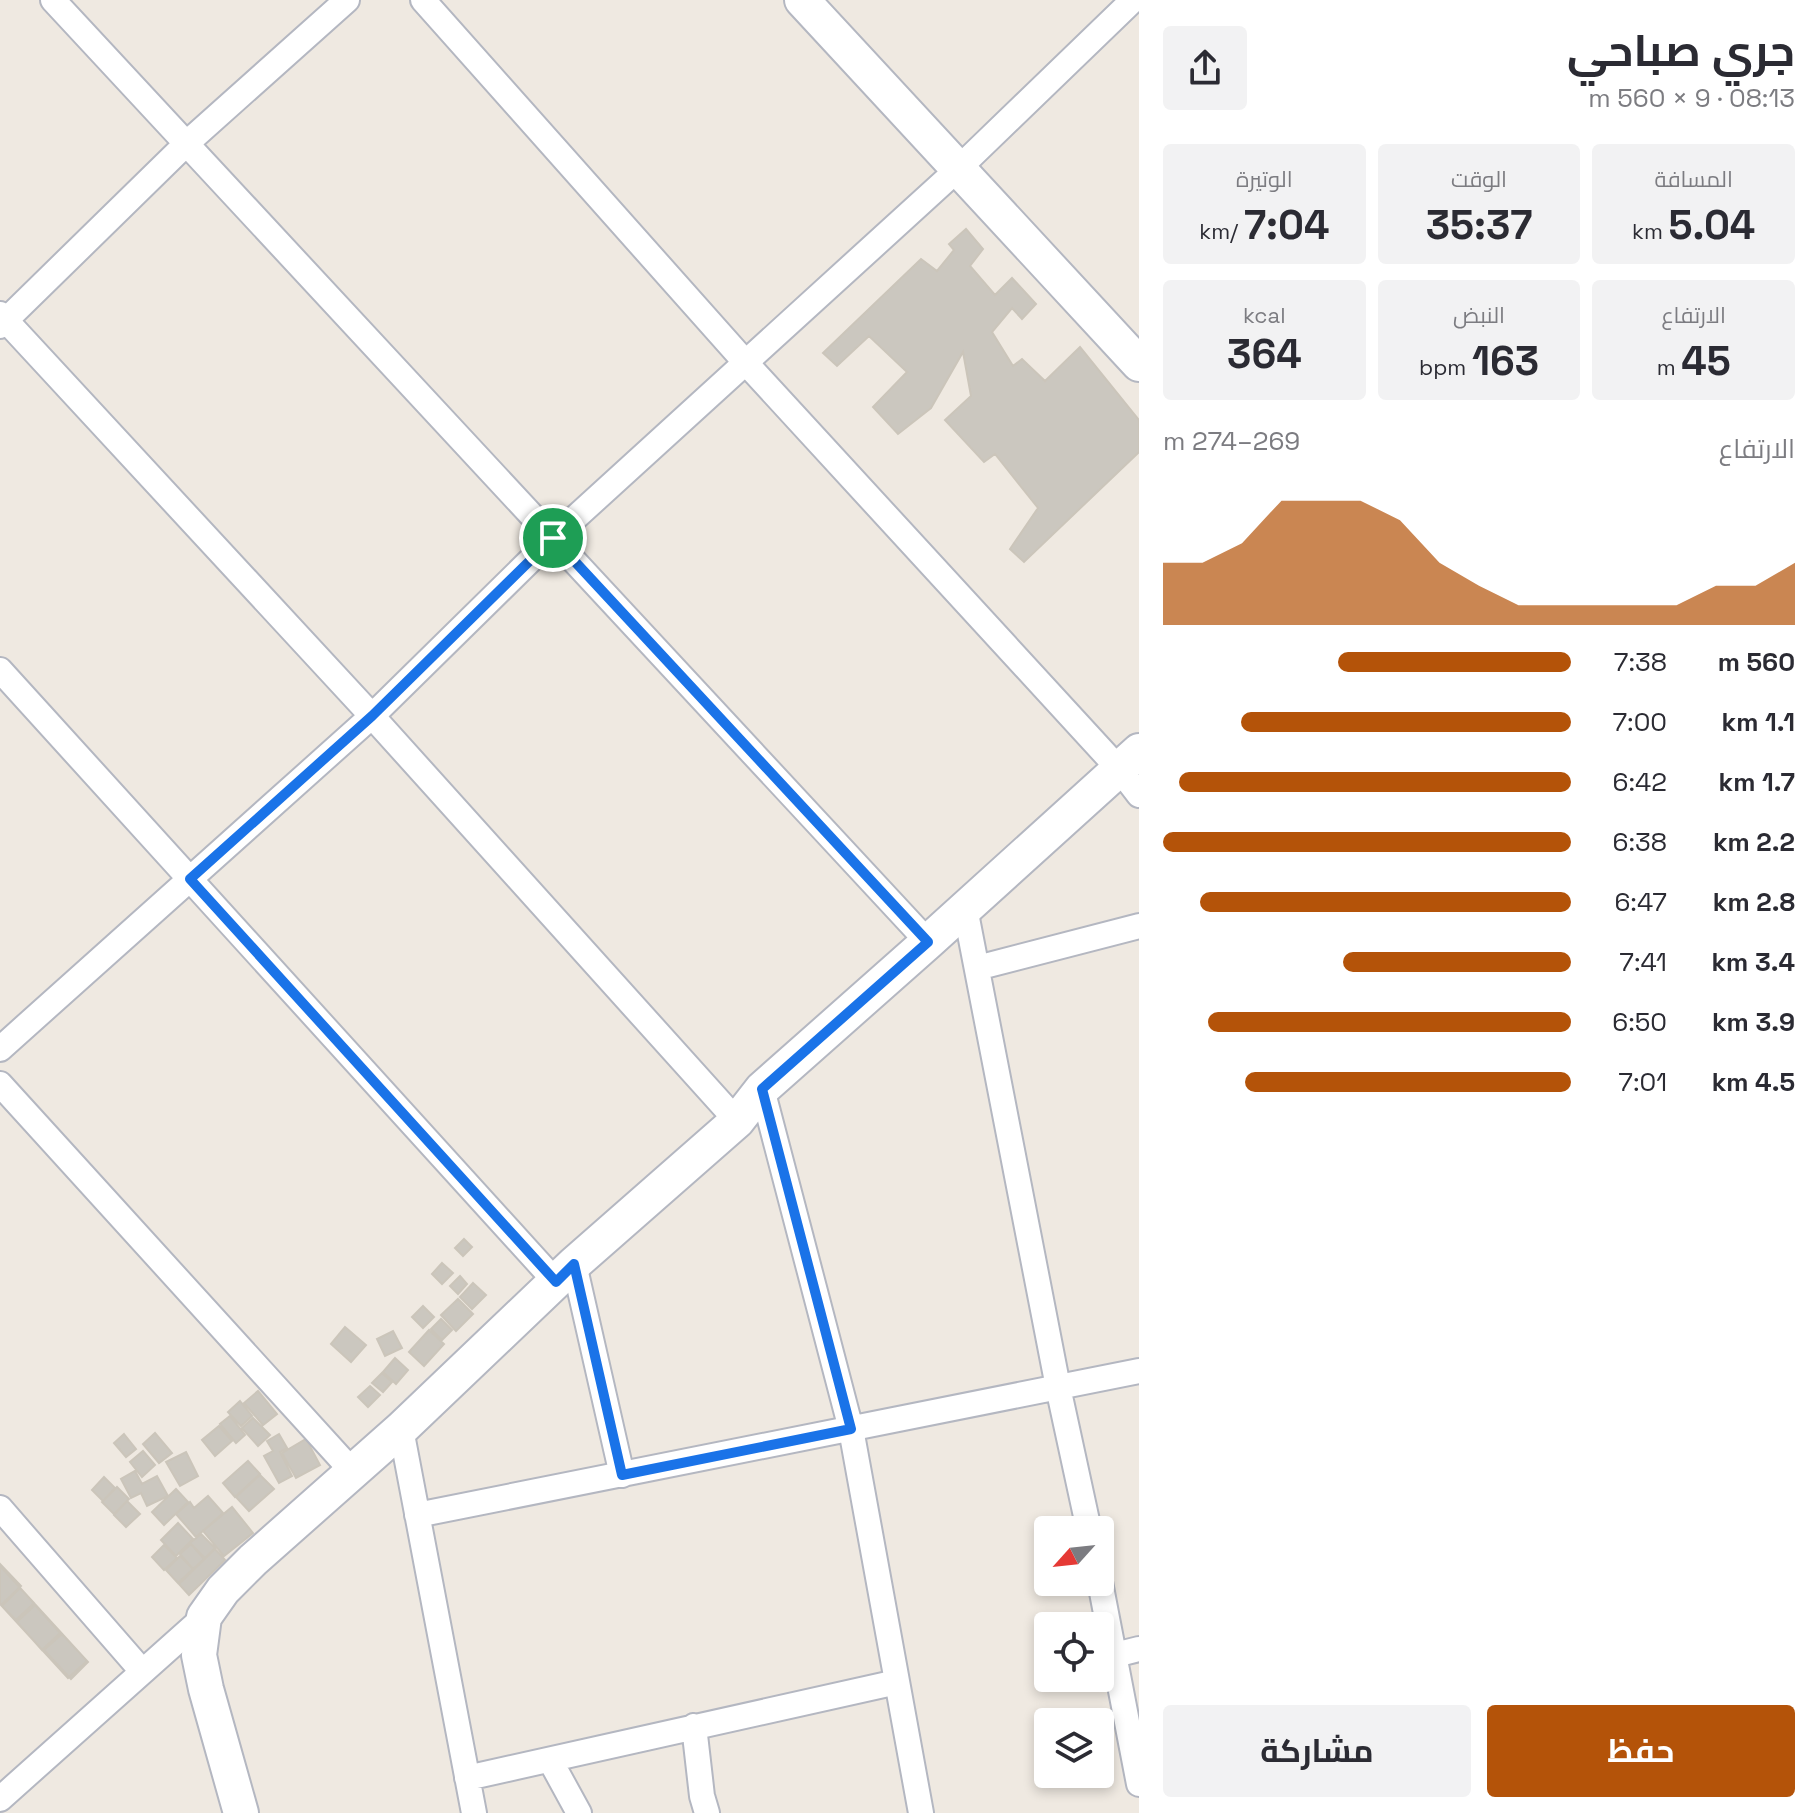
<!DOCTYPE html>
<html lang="ar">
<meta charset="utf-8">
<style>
body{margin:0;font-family:"Space Grotesk",Cairo,sans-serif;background:#f2f2f3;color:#2b2b33;direction:rtl;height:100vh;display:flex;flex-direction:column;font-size:30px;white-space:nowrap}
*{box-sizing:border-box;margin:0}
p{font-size:26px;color:#7c7c81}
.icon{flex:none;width:44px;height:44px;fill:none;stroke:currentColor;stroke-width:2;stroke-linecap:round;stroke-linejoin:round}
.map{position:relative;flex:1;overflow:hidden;direction:ltr}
.sheet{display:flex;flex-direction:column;background:#fff;width:680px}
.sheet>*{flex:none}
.needle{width:52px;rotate:243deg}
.controls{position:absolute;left:1034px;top:1516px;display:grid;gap:16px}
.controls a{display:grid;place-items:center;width:80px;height:80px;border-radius:8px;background:#fff;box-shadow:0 4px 12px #0003;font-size:40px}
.pin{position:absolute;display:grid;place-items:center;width:68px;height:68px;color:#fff;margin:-34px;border:4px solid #fff;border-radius:50%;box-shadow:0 2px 8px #0007}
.round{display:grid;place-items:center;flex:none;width:84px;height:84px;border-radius:8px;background:#f2f2f3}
.overview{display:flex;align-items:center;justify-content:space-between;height:136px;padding:0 24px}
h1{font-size:44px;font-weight:700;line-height:60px}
.figures{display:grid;grid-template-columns:repeat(3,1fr);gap:12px;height:136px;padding:8px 24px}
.figures div{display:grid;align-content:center;border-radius:8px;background:#f2f2f3;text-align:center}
.figures b{font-size:40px;font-weight:700}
.figures small{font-size:22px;font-weight:400}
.figures p{font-size:22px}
.chart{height:224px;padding:16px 24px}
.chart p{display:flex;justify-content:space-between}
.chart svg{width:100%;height:144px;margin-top:8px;fill:#b45309;opacity:.7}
.primary-button{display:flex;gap:16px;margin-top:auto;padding:16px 24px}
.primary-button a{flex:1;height:92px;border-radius:8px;background:#b45309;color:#fff;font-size:32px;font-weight:700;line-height:92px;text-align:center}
.primary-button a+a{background:#f2f2f3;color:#2b2b33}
ul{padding:0 24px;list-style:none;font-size:26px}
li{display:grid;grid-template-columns:128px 96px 1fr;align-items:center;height:60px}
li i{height:20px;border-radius:10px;background:#b45309}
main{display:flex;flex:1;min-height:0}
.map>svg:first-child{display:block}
</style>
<main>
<section class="sheet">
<div class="overview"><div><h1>جري صباحي</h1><p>08:13 · 9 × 560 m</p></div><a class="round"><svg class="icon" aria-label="share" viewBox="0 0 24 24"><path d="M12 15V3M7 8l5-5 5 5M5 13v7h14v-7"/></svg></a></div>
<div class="figures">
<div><p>المسافة</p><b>5.04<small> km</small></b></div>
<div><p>الوقت</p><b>35:37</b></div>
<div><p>الوتيرة</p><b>7:04<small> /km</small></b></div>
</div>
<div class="figures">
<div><p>الارتفاع</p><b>45<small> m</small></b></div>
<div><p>النبض</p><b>163<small> bpm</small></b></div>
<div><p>kcal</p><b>364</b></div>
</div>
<div class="chart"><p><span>الارتفاع</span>269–274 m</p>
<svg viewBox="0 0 160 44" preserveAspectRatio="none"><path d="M0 44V25L10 25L20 19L30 6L40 6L50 6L60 12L70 25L80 32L90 38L100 38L110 38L120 38L130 38L140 32L150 32L160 25V44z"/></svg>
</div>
<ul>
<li><b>560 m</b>7:38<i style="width:57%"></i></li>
<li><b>1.1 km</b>7:00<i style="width:81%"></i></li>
<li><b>1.7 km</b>6:42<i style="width:96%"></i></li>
<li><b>2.2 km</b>6:38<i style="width:100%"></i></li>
<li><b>2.8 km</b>6:47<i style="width:91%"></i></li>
<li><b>3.4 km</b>7:41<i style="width:56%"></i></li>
<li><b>3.9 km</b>6:50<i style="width:89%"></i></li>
<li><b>4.5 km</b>7:01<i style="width:80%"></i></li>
</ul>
<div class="primary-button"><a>حفظ</a><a>مشاركة</a></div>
</section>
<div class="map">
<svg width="1139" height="1813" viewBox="0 0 1139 1813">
<rect width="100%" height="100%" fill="#efe9e1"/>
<!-- building -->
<path fill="#cbc7bf" stroke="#cbc5ba" stroke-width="2" d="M966,229L983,249L970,266L995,295L1012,278L1036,304L1022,319L1012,308L992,332L1013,366L1022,359L1045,381L1080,347L1139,420V452L1024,562L1010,549L1038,508L995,454L984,462L945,420L971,396L963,352L931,408L898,434L873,407L907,372L869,336L837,366L823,353L921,259L937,271L954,250L949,244Z
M464,1239L472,1247L463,1256L455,1248Z
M442,1263L453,1273L442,1284L432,1274Z
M460,1276L467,1284L458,1294L450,1286Z
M473,1283L486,1295L472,1309L460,1297Z
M458,1299L473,1314L456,1331L441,1315Z
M423,1306L434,1317L423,1328L412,1317Z
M441,1319L452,1330L442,1340L431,1329Z
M345,1327L366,1345L351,1362L331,1344Z
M429,1330L444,1344L424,1366L409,1352Z
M393,1331L402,1348L385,1356L377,1339Z
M395,1358L408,1370L396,1384L383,1372Z
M382,1373L392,1382L383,1392L372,1383Z
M370,1386L380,1395L368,1407L358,1397Z
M258,1391L277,1414L263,1425L244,1403Z
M240,1401L252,1416L241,1426L228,1412Z
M230,1416L245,1435L236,1443L220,1424Z
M253,1418L270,1435L258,1446L242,1428Z
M219,1426L232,1441L215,1456L202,1440Z
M155,1433L172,1453L159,1463L143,1444Z
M124,1434L136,1449L126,1457L114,1443Z
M279,1434L287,1448L280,1452L292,1476L279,1483L264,1456L273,1451L267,1441Z
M306,1439L320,1465L296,1478L282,1453Z
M143,1451L155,1465L142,1477L130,1462Z
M186,1452L198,1476L180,1486L166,1462Z
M248,1461L260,1474L235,1497L223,1483Z
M135,1471L142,1484L157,1476L168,1496L147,1506L141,1493L131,1498L121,1479Z
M260,1475L274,1489L249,1511L236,1497Z
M104,1477L115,1488L103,1501L92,1490Z
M117,1487L129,1499L114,1514L102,1502Z
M176,1489L188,1502L164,1525L152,1512Z
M208,1496L223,1513L196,1537L176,1514L190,1502L194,1508Z
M127,1501L140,1514L126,1527L114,1515Z
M232,1507L253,1533L224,1556L203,1531Z
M178,1523L193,1539L176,1556L161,1540Z
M201,1534L215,1548L205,1558L190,1543Z
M191,1544L204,1559L193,1569L180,1554Z
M164,1545L177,1558L164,1570L152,1557Z
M215,1549L225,1560L189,1595L179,1584Z
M180,1556L193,1569L178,1583L166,1570Z
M0,1564L21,1586L1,1605L0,1604Z
M0,1566L87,1661L68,1678L0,1604Z
M20,1588L34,1603L16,1620L2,1606Z
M35,1605L60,1633L42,1650L17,1622Z
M62,1634L88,1662L71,1679L44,1650Z"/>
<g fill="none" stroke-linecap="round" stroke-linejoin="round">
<!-- street casing -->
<g stroke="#b4b7c1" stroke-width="28">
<path id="street" d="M53,0L928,942
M423,0L746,363L1119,769L1139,795
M0,314L372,716L737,1121
M0,326L187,143L347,0
M0,670L556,1282
M965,908L1058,1387L1089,1530
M977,968L1139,926
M0,1049L372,716L553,538L958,169L1133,0
M0,1084L353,1472
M762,1089L851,1429L921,1813
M574,1264L622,1475
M401,1429L474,1813
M0,1508L142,1671
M417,1515L1139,1371
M1100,1582L1139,1784
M1115,1655L1139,1649
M694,1726L702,1796L707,1813
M550,1760L579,1813
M467,1778L897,1682
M0,1799L204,1617"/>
</g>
<!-- secondary casing -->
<g stroke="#b4b7c1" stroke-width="38">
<path id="secondary" d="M802,0L1139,364
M241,1813L206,1689L199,1655L204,1617L223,1590L253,1560L401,1429L574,1264L737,1121L762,1089L928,942L1139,751"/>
</g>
<!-- street -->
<use href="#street" stroke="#fff" stroke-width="24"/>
<!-- secondary -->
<use href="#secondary" stroke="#fff" stroke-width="34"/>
</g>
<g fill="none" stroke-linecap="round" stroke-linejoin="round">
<!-- route casing -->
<g stroke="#fff" stroke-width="16">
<path id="route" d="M553,538L928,942L762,1089L851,1429L622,1475L574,1264L556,1282L190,879L372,716Z"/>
</g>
<!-- route -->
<use href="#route" stroke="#1a73e8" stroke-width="10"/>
</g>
</svg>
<div class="controls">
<a><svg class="needle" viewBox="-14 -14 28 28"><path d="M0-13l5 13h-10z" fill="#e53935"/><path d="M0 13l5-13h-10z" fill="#7c7c81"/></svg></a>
<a><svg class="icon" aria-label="locate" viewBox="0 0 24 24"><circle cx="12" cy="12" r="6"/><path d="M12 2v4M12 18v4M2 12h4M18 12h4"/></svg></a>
<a><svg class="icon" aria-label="layers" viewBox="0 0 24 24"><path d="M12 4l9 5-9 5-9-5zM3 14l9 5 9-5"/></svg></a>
</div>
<div class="pin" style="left:553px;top:538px;background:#1e9e55"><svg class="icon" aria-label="arrive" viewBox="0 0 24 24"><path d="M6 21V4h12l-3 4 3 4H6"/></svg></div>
</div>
</main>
